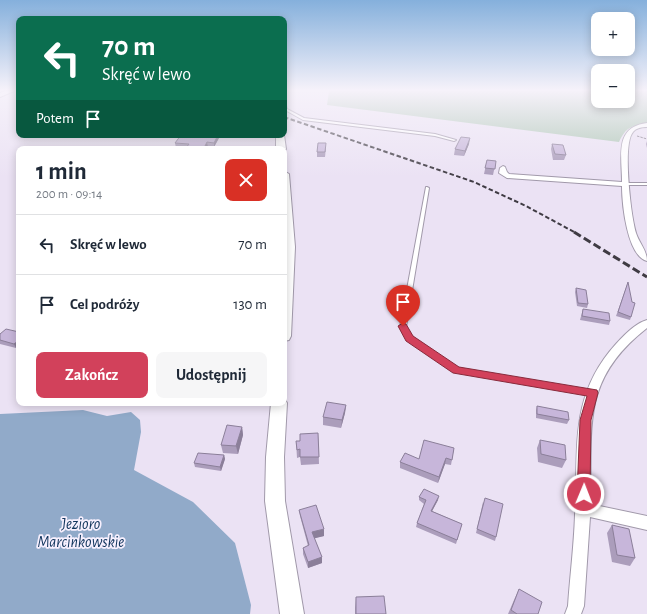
<!DOCTYPE html>
<html lang="pl">
<head>
<meta charset="utf-8">
<style>
  :root { --surface:#fff; --page:#f6f6f7; --text:#1f2937; --muted:#747a83; --line:#e0e1e3; --accent:#d2415b }
  body { margin:0; font-family:"Alegreya Sans",sans-serif; background:var(--page); color:var(--text); height:100vh; display:flex; flex-direction:column; font-size:15px; white-space:nowrap }
  * { box-sizing:border-box; margin:0 }
  p { font-size:13px; color:var(--muted) }
  .icon { flex:none; width:22px; height:22px; fill:none; stroke:currentColor; stroke-width:2; stroke-linecap:round; stroke-linejoin:round }
  .map { position:relative; flex:1; overflow:hidden }
  .panel { position:absolute; left:16px; top:146px; width:271px; height:260px; display:flex; flex-direction:column; background:var(--surface); border-radius:8px; box-shadow:0 2px 10px #0003 }
  .panel>* { flex:none }
  .guide { position:absolute; left:16px; top:16px; width:271px; height:122px; border-radius:8px; box-shadow:0 2px 10px #0003; background:#0b6e4f; color:#fff; overflow:hidden }
  .buttons { position:absolute; left:591px; top:12px; display:grid; gap:8px }
  .buttons a { display:grid; place-items:center; width:44px; height:44px; border-radius:8px; background:var(--surface); box-shadow:0 2px 10px #0003; font-size:20px }
  .pin { position:absolute; display:grid; place-items:center; width:34px; height:34px; color:#fff; margin:-41px -17px; border-radius:50% 50% 50% 0; rotate:-45deg; box-shadow:0 0 4px #0007 }
  .pin .icon { rotate:45deg }
  .me { position:absolute; width:44px; margin:-22px; rotate:1deg; stroke-linejoin:round; filter:drop-shadow(0 0 3px #0008) }
  .turn { display:flex; align-items:center; gap:14px; height:84px; padding:0 20px; font-size:18px }
  .turn .icon { width:52px; height:52px; stroke-width:2.5 }
  .turn b { display:block; font-size:28px; line-height:34px }
  .then { display:flex; align-items:center; height:38px; padding:0 20px; background:#0003; gap:8px; font-size:15px }
  .round { display:grid; place-items:center; flex:none; width:42px; height:42px; border-radius:8px; background:var(--page) }
  .head { display:flex; align-items:center; justify-content:space-between; height:68px; padding:0 20px }
  h1 { font-size:24px; font-weight:600; line-height:30px }
  .cta { display:flex; gap:8px; margin-top:auto; padding:8px 20px }
  .cta a { flex:1; height:46px; border-radius:8px; background:var(--accent); color:#fff; font-size:16px; font-weight:600; line-height:46px; text-align:center }
  .cta a+a { background:var(--page); color:var(--text) }
  ul { padding:0; list-style:none }
  li { display:flex; align-items:center; gap:12px; height:60px; padding:0 20px; border-top:1px solid var(--line) }
  li div { flex:1 }
  li b { display:block; font-size:15px }
  li em { font-style:normal }
  .map>svg:first-child { display:block }
  .green { fill:#adc6b4 }
  .water { fill:#91aac9 }
  .lines { fill:none; stroke-linecap:round; stroke-linejoin:round }
  .lane-casing { stroke:#a199aa; stroke-width:2 }
  .street-casing { stroke:#a199aa; stroke-width:2 }
  .secondary-casing { stroke:#a199aa; stroke-width:2 }
  .path { stroke:#7f7985; stroke-width:1; stroke-dasharray:2.5 1; stroke-linecap:butt }
  .lane { fill:#fff; fill-rule:evenodd }
  .street { fill:#fff; fill-rule:evenodd }
  .secondary { fill:#fff; fill-rule:evenodd }
  .rail-far1 { stroke:#3f3b43; stroke-width:2; stroke-dasharray:4.5 2.5; stroke-linecap:butt }
  .rail { stroke:#3f3b43; stroke-width:3; stroke-dasharray:8 3.5; stroke-linecap:butt }
  .wall { fill:#ab9dbb }
  .shaded-wall { fill:#8b7f99 }
  .building { fill:#c7b6da; stroke:#8b7f99 }
  .route { fill:#d2415b; stroke:#882a3b }
  .labels { text-anchor:middle; stroke-width:3.5; stroke-linejoin:round; paint-order:stroke }
  .near-water-label { font-size:16px; font-style:italic; fill:#10345c; stroke:#f7f0fe }
</style>
</head>
<body>
<div class="map">
<svg width="647" height="614" viewBox="0 0 647 614">
  <rect width="100%" height="100%" fill="#ebe2f4"/>
  <path class="green" d="M329 91H598V101H628V91H647V124C631 126 626 127 619 142L327 105Z"/>
  <path class="water" d="M83 410 107 416 131 412 140 420 141 432 134 470 193 502 235 543 251 605 250 614H0V414Z"/>
  <g class="lines">
    <defs>
      <path id="lane" d="M284 101 285 102 287 109 304 118 435 134 456 140 454 141 435 136 303 120 285 110 284 107Z
        M625 183H647V185H626L624 184Z
        M426 187H427L429 188 406 327 411 337 457 368 593 391H595L596 393 595 395H593L454 371 407 339 400 327Z"/>
      <path id="street" d="M5 91H14L0 97V93Z
        M647 123V127C642 127 636 128 633 132 622 144 631 216 636 233 639 243 647 250 647 261 627 256 622 203 622 186L507 178 499 173 500 168 503 166 505 167 507 172 509 174 622 182C622 156 614 127 647 123Z
        M647 320V328C579 381 593 429 590 504L647 516V530L590 517 584 606 581 614H565L568 606C570 576 574 546 575 515 579 450 568 397 616 344 624 335 636 323 647 320Z"/>
      <path id="secondary" d="M276 135H284L286 149 284 151V149H276Z
        M284 171 289 174 295 247 291 336 289 340 284 341Z
        M284 398 287 403 284 457 285 501 304 614H280L265 501 266 457 271 403H284Z"/>
    </defs>
    <use href="#lane" class="lane-casing"/>
    <use href="#street" class="street-casing"/>
    <use href="#secondary" class="secondary-casing"/>
    <path class="path" d="M637 136 647 139"/>
    <use href="#lane" class="lane"/>
    <use href="#street" class="street"/>
    <use href="#secondary" class="secondary"/>
    <path class="rail-far1" d="M284 117 474 182 526 206 576 233"/>
    <path class="rail" d="M574 232 647 277"/>
  </g>
  <path class="wall" d="M181 135H219V138L214 147H208L206 149H187L186 148H176L175 143Z
    M647 141V148L646 144Z
    M469 144 464 156 454 155 455 149Z
    M552 144 566 155 564 160H553L551 149Z
    M326 148 325 157H317V152Z
    M487 160 496 161 493 175 484 174Z
    M628 282 631 317 630 320 616 316Z
    M576 288 588 304 587 308 577 306 575 292Z
    M583 309 610 321 609 325 580 320Z
    M19 332V345L16 348 0 344V334Z
    M346 405 345 413 341 428 323 425V417Z
    M537 406 569 420 567 424 536 418V410Z
    M242 427 243 435 238 454 223 453 221 445Z
    M318 433 319 464 301 465 300 457 297 458 296 441H300Z
    M540 440 566 460 562 468 538 462 537 448Z
    M454 448 451 465 445 464 438 483 400 468V462L419 459Z
    M224 455 225 459 221 471 195 467 194 463Z
    M419 497 438 500 432 511 462 524 456 544 416 527 417 523 424 504 419 500Z
    M483 502 496 537 495 541 476 533Z
    M299 510 324 536 314 538 322 557V563L308 568 303 554V548L308 546 300 516Z
    M612 525 635 558 630 566 612 562 607 533Z
    M519 589 538 614H508L514 600Z
    M356 597 386 614H355V608Z"/>
  <path class="shaded-wall" d="M218 135 219 138 214 147V143Z
    M470 138 469 144 464 156 465 151Z
    M207 142 208 147 206 149H204Z
    M18 341 19 345 16 348 14 344Z
    M346 405 345 413 341 428 342 420Z
    M242 427 243 435 238 454 236 446Z
    M224 455 225 459 221 471 220 467Z
    M446 458 445 464 438 483 439 477Z
    M439 496 438 500 430 515 431 511Z
    M324 529V536L312 539V532Z
    M322 557V563L308 568V562Z"/>
  <path class="building" d="M181 135H218L214 143 207 142 204 148H186L189 144 175 143Z
    M461 137 470 138 465 151 455 149Z
    M318 143H326L325 152H317Z
    M552 144 563 145 566 155 555 154Z
    M487 160 496 161 495 169 485 168Z
    M628 282 632 302 635 303 631 317 618 312Z
    M576 288 586 290 588 304 578 303Z
    M583 309 609 313 610 321 582 316Z
    M6 329 19 332V341H18L14 344 0 340V334Z
    M327 402 346 405 342 420 323 417Z
    M537 406 568 412 569 420 537 414Z
    M227 425 242 427 236 446 221 445Z
    M318 433 319 457H300V449L297 450 296 441H300V434Z
    M424 440 454 448 452 460 446 458 439 477 400 462 405 453 419 459Z
    M540 440 565 445 566 460 541 454Z
    M198 453 224 455 220 467 194 463Z
    M424 489 439 496 431 511 462 524 457 540 417 523 426 500 419 497Z
    M485 498 503 504 496 537 477 529Z
    M316 505 324 529 312 532 322 557 308 562 303 548 309 545 299 510Z
    M612 525 629 529 635 558 617 555Z
    M519 589 542 602 538 614H517L511 610Z
    M384 596 386 614H356V597Z"/>
  <linearGradient id="sky" x2="0" y2="1"><stop stop-color="#85b0dc"/><stop offset="0.51" stop-color="#f6f2fa"/><stop offset="1" stop-color="#f6f2fa" stop-opacity="0"/></linearGradient>
  <rect width="647" height="177" fill="url(#sky)"/>
  <path class="route" d="M403 323 406 324 413 336 459 367 597 390 598 393 591 420 590 494 588 498 584 500 579 498 577 494 580 420 587 396 453 373 406 341 398 326Z"/>
  <g class="labels">
    <g class="near-water-label">
      <text x="81" y="529">Jezioro<tspan x="81" dy="18">Marcinkowskie</tspan></text>
    </g>
  </g>
</svg>
<div class="buttons">
<a>+</a>
<a>−</a>
</div>
<div class="pin" style="left:403px;top:326px;background:#d93025"><svg class="icon" aria-label="arrive" viewBox="0 0 24 24"><path d="M6 21V4h12l-3 4 3 4H6"/></svg></div>
<svg class="me" style="left:584px;top:494px" viewBox="-20 -20 40 40"><circle r="17" fill="#d2415b" stroke="#fff" stroke-width="3"/><path d="M0-11L8 9 0 5-8 9z" fill="#fff"/></svg>
<div class="guide">
<div class="turn"><svg class="icon" aria-label="left" viewBox="0 0 24 24"><path d="M17 20v-9H6M10 6l-5 5 5 5"/></svg><div><b>70 m</b>Skręć w lewo</div></div>
<div class="then">Potem<svg class="icon" aria-label="arrive" viewBox="0 0 24 24"><path d="M6 21V4h12l-3 4 3 4H6"/></svg></div>
</div>
<section class="panel">
<div class="head"><div><h1>1 min</h1><p>200 m · 09:14</p></div><a class="round" style="background:#d93025;color:#fff"><svg class="icon" aria-label="close" viewBox="0 0 24 24"><path d="M6 6l12 12M18 6L6 18"/></svg></a></div>
<ul>
<li><svg class="icon" aria-label="left" viewBox="0 0 24 24"><path d="M17 20v-9H6M10 6l-5 5 5 5"/></svg><div><b>Skręć w lewo</b></div><em>70 m</em></li>
<li><svg class="icon" aria-label="arrive" viewBox="0 0 24 24"><path d="M6 21V4h12l-3 4 3 4H6"/></svg><div><b>Cel podróży</b></div><em>130 m</em></li>
</ul>
<div class="cta"><a>Zakończ</a><a>Udostępnij</a></div>
</section>
</div>
</body>
</html>
